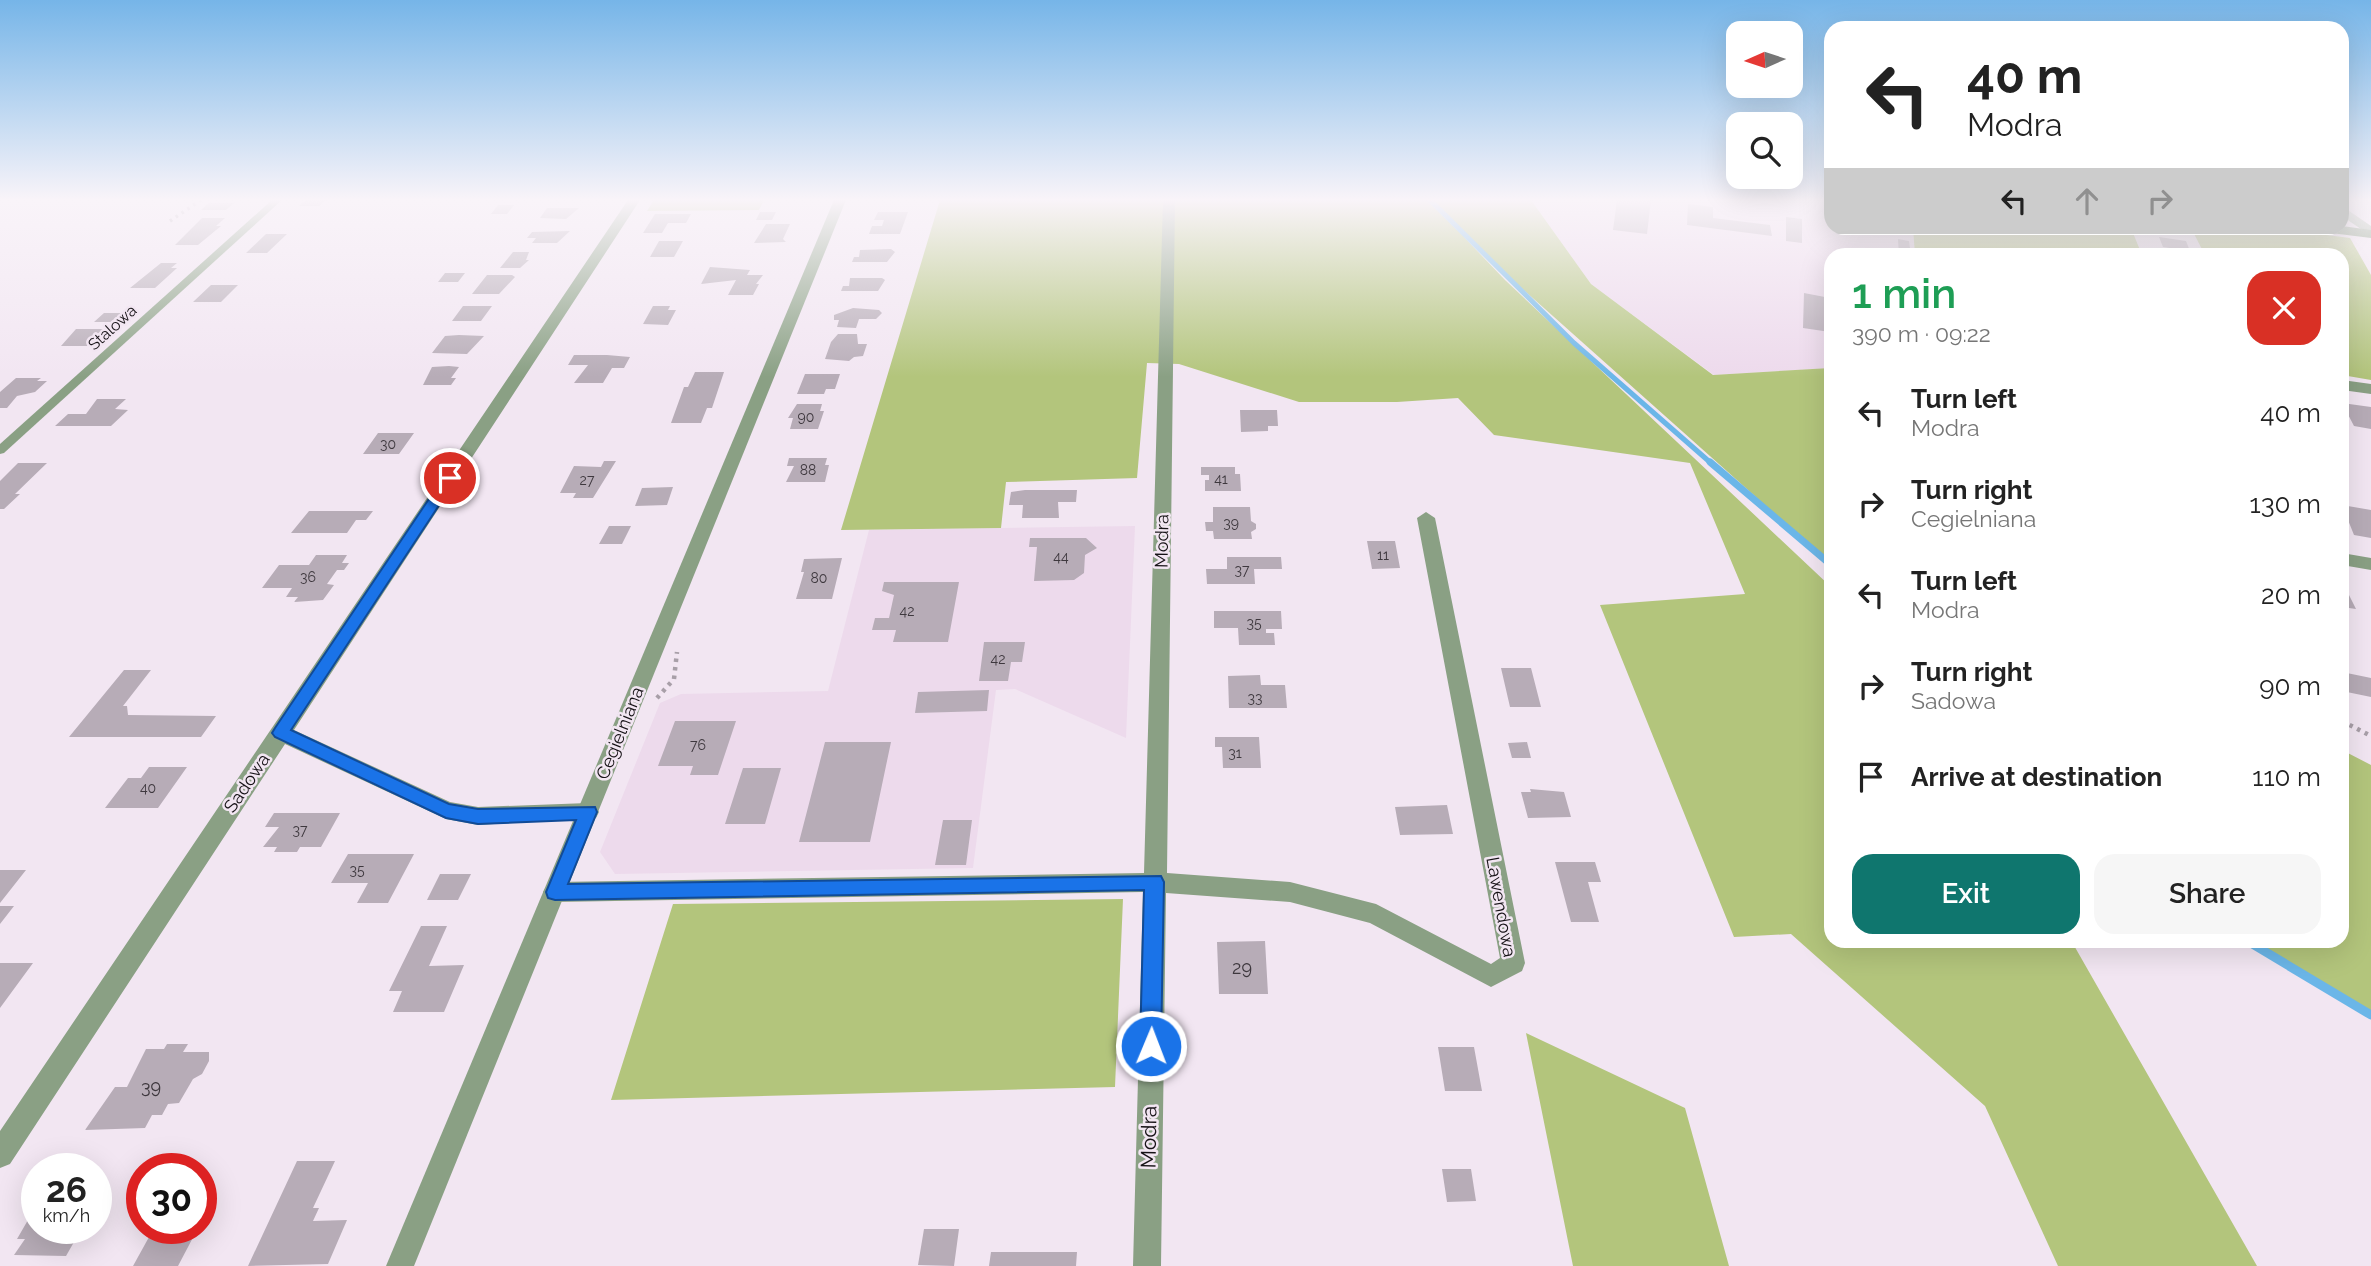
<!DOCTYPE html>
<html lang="en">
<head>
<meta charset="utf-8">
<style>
  :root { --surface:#fff; --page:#f6f6f6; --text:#222; --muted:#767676; --accent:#0f766e }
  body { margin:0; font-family:Raleway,sans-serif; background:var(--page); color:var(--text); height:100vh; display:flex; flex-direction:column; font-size:26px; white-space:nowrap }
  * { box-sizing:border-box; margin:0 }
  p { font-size:23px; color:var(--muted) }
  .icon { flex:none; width:38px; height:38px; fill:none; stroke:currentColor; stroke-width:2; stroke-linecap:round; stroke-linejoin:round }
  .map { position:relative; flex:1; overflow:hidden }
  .sheet { position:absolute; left:1824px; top:248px; width:525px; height:700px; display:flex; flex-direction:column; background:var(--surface); border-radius:21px; box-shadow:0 7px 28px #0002 }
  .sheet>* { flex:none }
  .guide { position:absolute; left:1824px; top:21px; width:525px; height:214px; border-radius:21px; box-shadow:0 7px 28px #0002; background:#fff; color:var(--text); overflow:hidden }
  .needle { width:46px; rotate:267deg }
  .tools { position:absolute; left:1726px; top:21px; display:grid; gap:14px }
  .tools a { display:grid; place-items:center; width:77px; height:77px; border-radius:14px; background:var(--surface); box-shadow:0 7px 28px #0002; font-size:35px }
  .speed { position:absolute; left:21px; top:1153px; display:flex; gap:14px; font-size:35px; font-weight:700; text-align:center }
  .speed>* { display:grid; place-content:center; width:91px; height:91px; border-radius:50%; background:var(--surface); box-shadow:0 7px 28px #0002; line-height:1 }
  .speed small { font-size:18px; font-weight:400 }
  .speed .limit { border:10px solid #d22; background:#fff; color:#111 }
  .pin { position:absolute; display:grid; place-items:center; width:60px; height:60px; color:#fff; margin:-30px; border:4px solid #fff; border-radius:50%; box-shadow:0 2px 7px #0007 }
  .me { position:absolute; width:77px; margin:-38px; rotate:1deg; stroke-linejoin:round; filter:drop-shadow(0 0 5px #0008) }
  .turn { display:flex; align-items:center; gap:24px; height:147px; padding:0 28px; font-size:32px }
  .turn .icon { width:91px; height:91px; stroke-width:2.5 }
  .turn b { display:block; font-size:49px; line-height:60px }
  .lanes { display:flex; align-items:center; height:66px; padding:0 28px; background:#0003; justify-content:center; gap:35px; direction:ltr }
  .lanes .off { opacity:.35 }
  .round { display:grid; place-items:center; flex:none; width:74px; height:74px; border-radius:21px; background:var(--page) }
  .headline { display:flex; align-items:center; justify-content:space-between; height:119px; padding:0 28px }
  h1 { font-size:42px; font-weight:600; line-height:52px; color:#1e9e55 }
  .primary-button { display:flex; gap:14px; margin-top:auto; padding:14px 28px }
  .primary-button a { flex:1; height:80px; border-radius:21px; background:var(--accent); color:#fff; font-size:28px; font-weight:600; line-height:80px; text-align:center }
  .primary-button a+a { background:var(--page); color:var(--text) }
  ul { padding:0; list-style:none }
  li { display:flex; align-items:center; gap:21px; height:91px; padding:0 28px }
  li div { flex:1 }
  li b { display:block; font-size:26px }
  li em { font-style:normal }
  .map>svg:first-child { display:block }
  .built { fill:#eddaec }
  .green { fill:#b3c57c }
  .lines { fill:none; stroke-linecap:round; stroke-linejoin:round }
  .stream-far2 { stroke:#6bb6e8; stroke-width:5 }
  .stream-far1 { stroke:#6bb6e8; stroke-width:7 }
  .stream { stroke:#6bb6e8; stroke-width:9 }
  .building { fill:#b7acb7 }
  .path-far1 { stroke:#a89fa8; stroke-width:3.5; stroke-dasharray:2.5 4.5; stroke-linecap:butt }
  .path { stroke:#a89fa8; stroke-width:4.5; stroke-dasharray:3.5 5; stroke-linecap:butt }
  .service { fill:#8aa084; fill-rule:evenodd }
  .minor { fill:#8aa084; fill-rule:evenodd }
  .tertiary { fill:#8aa084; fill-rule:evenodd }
  .secondary { fill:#5c7b53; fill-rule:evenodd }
  .route { fill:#1a73e8; stroke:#114b97; stroke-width:2 }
  .labels { text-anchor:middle; stroke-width:5; stroke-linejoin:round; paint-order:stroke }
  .number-label { font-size:14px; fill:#3e383e }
  .far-street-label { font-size:16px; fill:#161216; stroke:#f2e6f2 }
  .street-label { font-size:18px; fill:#161216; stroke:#f2e6f2 }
  .near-number-label { font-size:18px; fill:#3e383e }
  .near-street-label { font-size:21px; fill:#161216; stroke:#f2e6f2 }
</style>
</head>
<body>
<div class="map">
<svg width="2371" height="1266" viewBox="0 0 2371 1266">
  <rect width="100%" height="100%" fill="#f2e6f2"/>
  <path class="built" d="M1531 200H1830V228H1913L1915 255 1830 256V368L1714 375 1591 284Z
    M1135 526 1126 738 1015 689 996 690 973 868 615 874 600 852 660 703 681 694 828 691 869 530Z"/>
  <path class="green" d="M654 200H764L759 210 647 211Z
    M940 200H1427L1461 234 1432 200H1531L1591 284 1713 375 1830 368V563L1463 236 1505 280 1830 586V942H2072L2257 1266H2058L1985 1106 1791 934 1734 937 1600 605 1745 594 1690 463 1494 435 1458 398 1397 402H1299L1179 364 1147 363 1137 478 1006 482 1001 528 841 530Z
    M1913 228H2131L2142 255H1915Z
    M2191 228H2272L2350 238 2371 275V380L2342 375V256L2205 255Z
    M2342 750 2371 765V1015L2249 942H2342Z
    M1123 899 1115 1087 611 1100 673 904Z
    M1526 1033 1685 1108 1729 1266H1573Z"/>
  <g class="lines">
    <path class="stream-far2" d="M1430 200 1574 343 1712 464"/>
    <path class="stream-far1" d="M1710 462 1830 564"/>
    <path class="stream" d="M2249 942 2371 1015"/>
  </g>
  <path class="building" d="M306 200H326L319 206H299Z
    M1617 200H1651L1647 234 1613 230Z
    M209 203H234L226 210H201Z
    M1688 204 1713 207V218L1770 225 1772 236 1687 225Z
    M498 205H514L507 214H491Z
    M547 208H579L566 219 540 218Z
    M760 212H776L772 220H756Z
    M878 212H908L900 234H869L872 226H882L884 220H874Z
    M655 214H691L686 223H668L662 233H643Z
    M1786 217 1802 219V243L1786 241Z
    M202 218H225L216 226H221L198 245H175Z
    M766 224H790L783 239 786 242 754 243Z
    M570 231 557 243H532L536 238H527L532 232Z
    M266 234H287L267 253H246Z
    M2159 237 2186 241 2190 251 2177 252 2176 249 2163 247Z
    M1898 239 1909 241 1911 256H1899Z
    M659 241H683L674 257H650Z
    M891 249 895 252 887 262H852L854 257H859L860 250Z
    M513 252H529L526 260H529L520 268H500Z
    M161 263H177L171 268H177L155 288H130Z
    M710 267 750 270 747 275H763L756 284H759L753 295H728L736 280 701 284Z
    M445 273H465L458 282H438Z
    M487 275H512L515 277 499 294H472Z
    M850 278H882L885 280 878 291H841L843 286H849Z
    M211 285H238L221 302H193Z
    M1804 293 1830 298V332L1803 328Z
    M463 306H492L481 321H452Z
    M653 306H670L668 310H676L668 325 643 324Z
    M853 308 879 310 882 313 876 319H859L856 328 837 327 839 320H834V315Z
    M104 313H121L111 322H94Z
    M76 329H103L87 346H61Z
    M838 334H857L858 344H867L863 356 854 357 849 361 825 359 831 342Z
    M445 336 459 335 484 336 467 354 432 353Z
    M574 355H607L630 357 624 368H612L603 383H574L588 365H568Z
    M449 366 459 367 451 378H456L451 385H423L432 367Z
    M695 372H724L712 408H707L701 423H671L684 387H688Z
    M805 374H840L835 389H826L824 394H797Z
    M16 378H41L37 381H47L35 392 17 396 7 408H0V392Z
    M97 399H126L115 409 128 410 111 426H55L68 414H86Z
    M2342 403 2371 407V429L2354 426Z
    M797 404H822L820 411H824L818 429H790L793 418H788Z
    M1240 410H1277L1278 426H1268V431L1241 432Z
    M378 433H414L399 454H363Z
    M789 458H827L825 465H829L825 482H786L794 466H787Z
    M604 461H616L593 498H573L576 493H560L574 466 601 467Z
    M18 463H47L15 494H20L4 509H0V481Z
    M1201 467H1235V474H1240L1241 491H1205V480H1209V475H1201Z
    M673 487 667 505 635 506 642 488Z
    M1025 490H1077L1076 502H1058L1059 518H1022L1023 505H1009L1011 492Z
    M2342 505 2371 510V538L2354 535Z
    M1213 507H1250L1251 521 1256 524V529L1251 532 1252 539H1214L1213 531H1206L1205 522H1213Z
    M309 511H373L366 520H356L347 533H291Z
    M609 526H631L622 544H599Z
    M1030 538H1086L1097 548 1085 555 1084 573 1074 580 1034 581 1037 547H1029Z
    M1367 541H1395L1400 568 1372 569Z
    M316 555H347L342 563H349L344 570H337L327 584 334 585 323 600 294 602 298 597H286L292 588H262L279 565H309Z
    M1227 557H1281L1282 569H1254L1255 584H1207L1206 569H1227Z
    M842 558 832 599H796L804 572H801L804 559Z
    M884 582H959L948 642H893L896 630H872L875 618H889L894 595 882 591Z
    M2342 584 2344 585 2356 609 2342 607Z
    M1214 611H1281L1282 629H1266V633H1274L1275 645H1239L1238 628H1214Z
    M984 642H1025L1022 662H1011L1008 681H979Z
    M1501 668H1531L1541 707H1510Z
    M124 670H151L123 706H127L128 715 216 716 201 737H69Z
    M2342 672 2371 678V697L2342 691Z
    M1260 675 1261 685H1285L1287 708H1229L1228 676Z
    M989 690 987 711 915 713 918 692Z
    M675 721H736L718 775H690L693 766H658Z
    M1215 737H1259L1261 768H1223L1222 747H1215Z
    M825 742H891L870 842H799Z
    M1527 742 1531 758H1512L1508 743Z
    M149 767H187L158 808H105L128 778H141Z
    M743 768H781L765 824H725Z
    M1530 789 1564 792 1571 817 1528 818 1521 792H1531Z
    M1447 805 1453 834 1400 835 1395 807Z
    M274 813H340L321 847H300L297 852H274L277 847H263L279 827H265Z
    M943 820H972L966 865H935Z
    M348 854H414L388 903H357L368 883H331Z
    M1555 862H1595L1601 882H1588L1599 922H1571Z
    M0 870H26L0 903Z
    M440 874H471L458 900H427Z
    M0 906H14L0 924Z
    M421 926H447L429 966 464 965 444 1012H393L402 991H389Z
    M1265 941 1268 994H1219L1217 942Z
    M0 963H33L0 1008Z
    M167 1044H188L183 1052H209V1061L202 1074 193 1079 179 1103 168 1104 162 1115H152L145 1128 85 1130 115 1087H127L146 1049H164Z
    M1438 1047H1474L1482 1091H1445Z
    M297 1161H335L313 1208H319L313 1221 347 1220 328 1264 248 1266Z
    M1442 1169H1471L1476 1201 1447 1202Z
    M28 1220H37V1228H82L66 1256 14 1255 25 1239H17Z
    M154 1228H198L178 1266H133Z
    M924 1229H959L954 1266 918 1265Z
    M991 1252H1077L1076 1266H989Z"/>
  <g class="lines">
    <path class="path-far1" d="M170 221 201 200"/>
    <path class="path" d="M657 698 674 679 677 652
      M2342 721 2371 736"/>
    <path class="service" d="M272 200H282L4 453 0 454V444Z"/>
    <path class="minor" d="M628 200H640L294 730 450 802 478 807 588 803 596 806 599 812 596 818 478 825 446 819 285 744 10 1164 0 1168V1131Z
      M1163 200H1175L1167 873 1290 882 1376 904 1491 964 1500 958 1417 518 1426 512 1435 518 1525 963 1522 971 1491 987 1370 923 1290 902 1166 893 1161 1266H1133L1143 892 555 902 547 899 543 892 547 885 555 882 1144 873Z
      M2342 206 2371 226V236L2342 216Z
      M2342 380 2371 384V394L2342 390Z
      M2342 553 2371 558V570L2342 565Z"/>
    <path class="tertiary" d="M834 200H846L414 1266H386Z"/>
    <path class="secondary" d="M2342 226 2371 230V238L2323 232 2316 228Z"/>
  </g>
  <linearGradient id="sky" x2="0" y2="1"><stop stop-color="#76b5e8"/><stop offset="0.53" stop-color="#f9f4f9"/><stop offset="1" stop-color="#f9f4f9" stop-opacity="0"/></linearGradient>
  <rect width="2371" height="377" fill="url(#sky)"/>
  <path class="route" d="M450 474 457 478 291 730 449 804 478 809 595 807 597 812 568 884 1161 876 1164 882 1161 1046 1158 1053 1151 1056 1143 1053 1140 1046 1144 890 555 900 548 898 546 892 576 820 478 824 446 818 275 737 272 733 275 728 445 475Z"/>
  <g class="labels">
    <g class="number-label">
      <text x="806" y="422">90</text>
      <text x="388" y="449">30</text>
      <text x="808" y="475">88</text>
      <text x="1221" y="484">41</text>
      <text x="587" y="485">27</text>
      <text x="1231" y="528">39</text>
      <text x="1383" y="560">11</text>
      <text x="1061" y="562">44</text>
      <text x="1242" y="575">37</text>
      <text x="308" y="582">36</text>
      <text x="819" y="583">80</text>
      <text x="907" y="616">42</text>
      <text x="1254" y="628">35</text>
      <text x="998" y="664">42</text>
      <text x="1255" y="703">33</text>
      <text x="698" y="750">76</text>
      <text x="1235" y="758">31</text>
      <text x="148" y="793">40</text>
      <text x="300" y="835">37</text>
      <text x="357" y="875">35</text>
    </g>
    <g class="far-street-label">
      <text transform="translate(112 327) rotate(-42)" y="6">Stalowa</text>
    </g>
    <g class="street-label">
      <text transform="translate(1162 541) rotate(-89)" y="6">Modra</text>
      <text transform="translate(620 733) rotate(-68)" y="6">Cegielniana</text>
      <text transform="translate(247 783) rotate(-56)" y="6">Sadowa</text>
      <text transform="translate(1501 907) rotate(80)" y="6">Lawendowa</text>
    </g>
    <g class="near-number-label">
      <text x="1242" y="974">29</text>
      <text x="151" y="1093">39</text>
    </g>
    <g class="near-street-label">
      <text transform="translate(1149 1137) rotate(-89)" y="7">Modra</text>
    </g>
  </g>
</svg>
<div class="tools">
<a><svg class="needle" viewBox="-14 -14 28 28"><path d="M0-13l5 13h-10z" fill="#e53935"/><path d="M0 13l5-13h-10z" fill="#767676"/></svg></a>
<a><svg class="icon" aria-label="search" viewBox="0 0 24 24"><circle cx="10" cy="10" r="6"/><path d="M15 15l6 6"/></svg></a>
</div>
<div class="speed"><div>26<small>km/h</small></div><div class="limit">30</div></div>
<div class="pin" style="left:450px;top:478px;background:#d93025"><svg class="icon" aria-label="arrive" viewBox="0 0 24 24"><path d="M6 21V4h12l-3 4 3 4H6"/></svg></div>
<svg class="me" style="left:1151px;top:1046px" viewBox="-20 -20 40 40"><circle r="17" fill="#1a73e8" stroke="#fff" stroke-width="3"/><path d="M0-11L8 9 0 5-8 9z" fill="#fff"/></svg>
<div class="guide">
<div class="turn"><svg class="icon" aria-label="left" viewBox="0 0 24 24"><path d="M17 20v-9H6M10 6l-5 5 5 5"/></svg><div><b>40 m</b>Modra</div></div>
<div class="lanes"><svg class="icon" aria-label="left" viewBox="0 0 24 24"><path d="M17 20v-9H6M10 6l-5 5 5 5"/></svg><svg class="icon off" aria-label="ahead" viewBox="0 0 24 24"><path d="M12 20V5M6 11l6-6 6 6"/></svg><svg class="icon off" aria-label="right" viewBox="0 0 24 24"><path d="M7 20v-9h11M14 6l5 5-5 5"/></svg></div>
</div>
<section class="sheet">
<div class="headline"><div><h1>1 min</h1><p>390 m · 09:22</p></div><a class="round" style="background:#d93025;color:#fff"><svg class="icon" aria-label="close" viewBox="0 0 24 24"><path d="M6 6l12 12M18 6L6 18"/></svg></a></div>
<ul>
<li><svg class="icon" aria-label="left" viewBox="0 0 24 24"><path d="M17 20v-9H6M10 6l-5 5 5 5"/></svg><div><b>Turn left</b><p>Modra</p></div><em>40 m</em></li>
<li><svg class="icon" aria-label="right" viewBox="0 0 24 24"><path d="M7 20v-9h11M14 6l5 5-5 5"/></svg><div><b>Turn right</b><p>Cegielniana</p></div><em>130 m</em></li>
<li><svg class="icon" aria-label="left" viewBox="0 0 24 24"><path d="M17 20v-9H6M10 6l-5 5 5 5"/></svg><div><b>Turn left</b><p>Modra</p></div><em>20 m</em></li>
<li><svg class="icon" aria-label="right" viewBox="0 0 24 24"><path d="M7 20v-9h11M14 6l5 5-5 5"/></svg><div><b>Turn right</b><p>Sadowa</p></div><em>90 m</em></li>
<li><svg class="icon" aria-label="arrive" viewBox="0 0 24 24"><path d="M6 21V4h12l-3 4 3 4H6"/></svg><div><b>Arrive at destination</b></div><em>110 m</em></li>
</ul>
<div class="primary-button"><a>Exit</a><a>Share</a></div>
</section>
</div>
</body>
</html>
